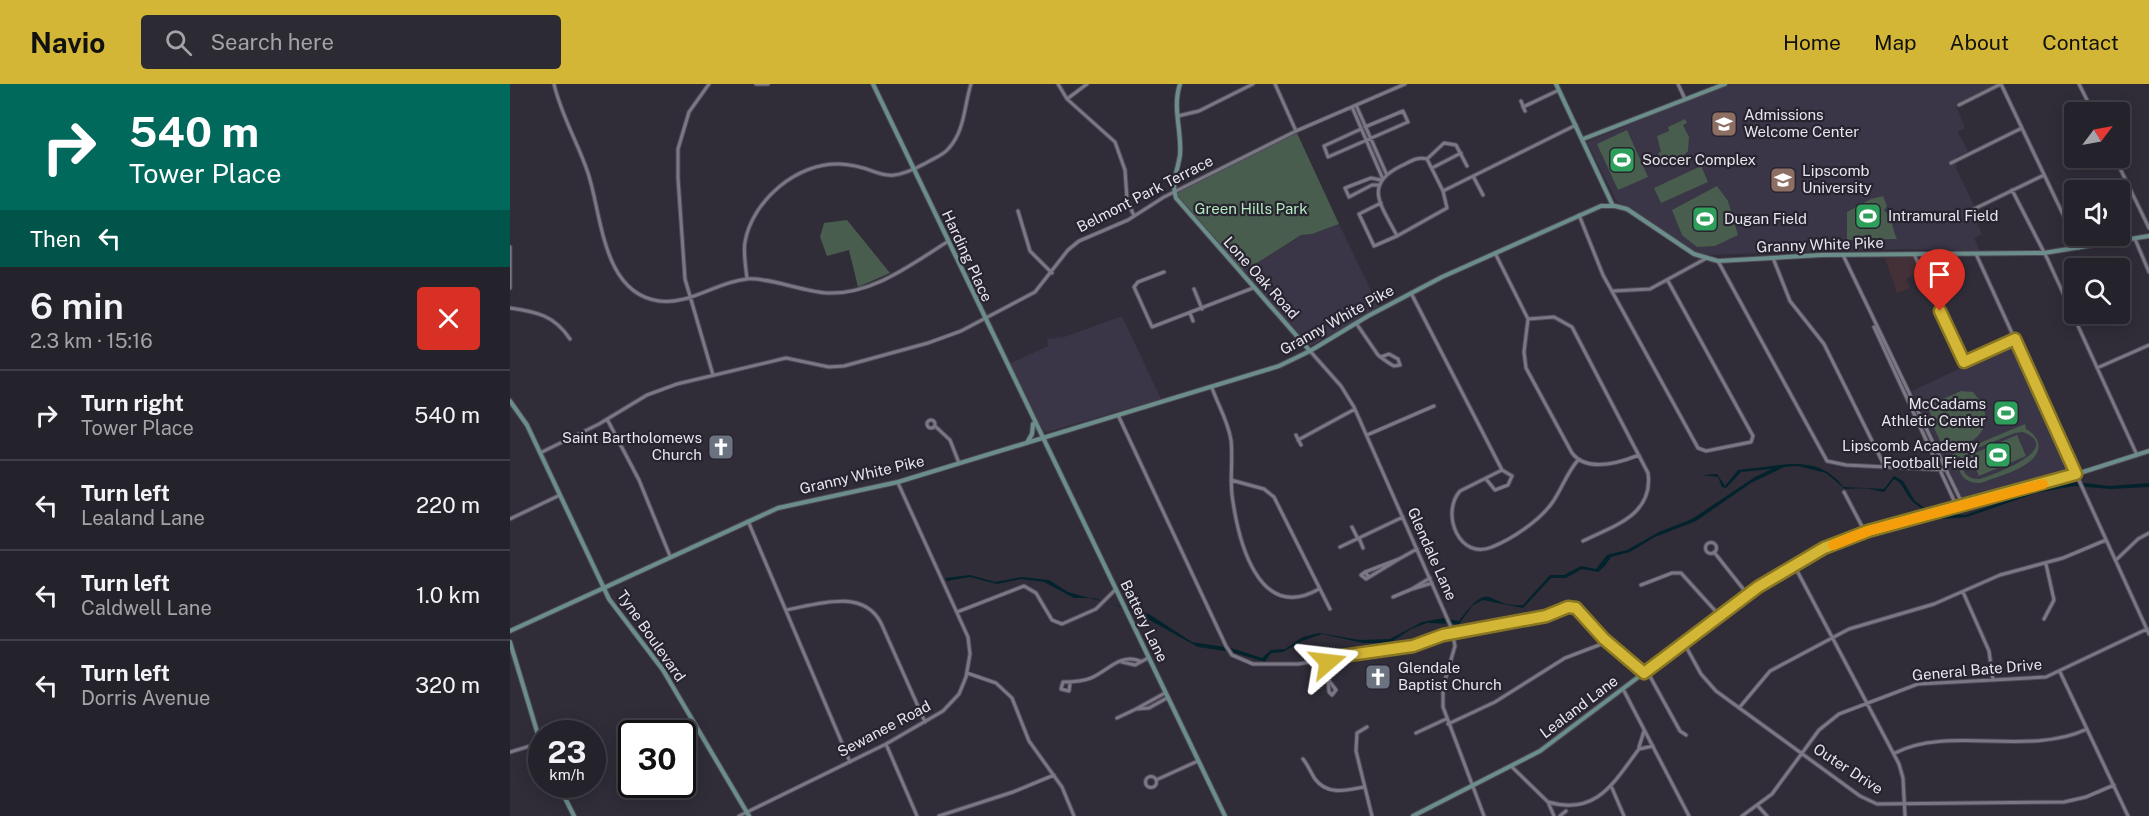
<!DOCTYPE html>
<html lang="en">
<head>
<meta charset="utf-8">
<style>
  :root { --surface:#24222b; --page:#2c2a33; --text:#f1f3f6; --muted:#a3a4a9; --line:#413f47; --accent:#d3b635 }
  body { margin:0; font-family:"Public Sans",sans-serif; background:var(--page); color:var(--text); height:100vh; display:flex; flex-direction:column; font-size:22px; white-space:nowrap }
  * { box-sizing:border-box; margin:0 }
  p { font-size:20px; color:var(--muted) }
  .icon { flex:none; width:33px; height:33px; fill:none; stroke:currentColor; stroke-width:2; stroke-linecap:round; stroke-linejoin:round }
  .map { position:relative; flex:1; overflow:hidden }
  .side { display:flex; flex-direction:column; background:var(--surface); width:510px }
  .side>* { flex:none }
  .top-card { background:#00695c; color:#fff; overflow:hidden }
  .needle { width:39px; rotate:58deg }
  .controls { position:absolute; left:1554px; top:18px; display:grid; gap:12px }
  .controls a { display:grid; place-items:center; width:66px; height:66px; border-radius:6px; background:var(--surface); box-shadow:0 3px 15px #0003,0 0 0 2px var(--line); font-size:30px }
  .speed { position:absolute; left:18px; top:636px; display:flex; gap:12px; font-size:30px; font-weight:700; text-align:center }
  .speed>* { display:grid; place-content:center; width:78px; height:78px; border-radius:50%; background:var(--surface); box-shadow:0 3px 15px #0003,0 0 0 2px var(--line); line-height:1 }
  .speed small { font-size:15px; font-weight:400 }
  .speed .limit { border:3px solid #111; border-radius:9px; background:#fff; color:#111 }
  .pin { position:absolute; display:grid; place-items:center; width:51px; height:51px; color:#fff; margin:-62px -26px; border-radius:50% 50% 50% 0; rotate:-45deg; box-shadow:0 0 6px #0007 }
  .pin .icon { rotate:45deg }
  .me { position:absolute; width:66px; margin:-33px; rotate:73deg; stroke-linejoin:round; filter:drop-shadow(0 0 4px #0008) }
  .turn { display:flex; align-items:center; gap:21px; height:126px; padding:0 30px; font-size:27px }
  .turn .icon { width:78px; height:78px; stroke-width:2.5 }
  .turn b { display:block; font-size:42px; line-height:51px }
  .then { display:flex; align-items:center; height:57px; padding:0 30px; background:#0003; gap:12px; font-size:22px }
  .round { display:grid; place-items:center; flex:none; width:63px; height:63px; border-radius:6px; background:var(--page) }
  .overview { display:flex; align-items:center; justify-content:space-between; height:102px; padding:0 30px }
  h1 { font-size:36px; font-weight:600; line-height:45px }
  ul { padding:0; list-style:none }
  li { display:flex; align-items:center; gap:18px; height:90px; padding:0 30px; border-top:2px solid var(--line) }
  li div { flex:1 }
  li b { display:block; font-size:22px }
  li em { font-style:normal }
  header { display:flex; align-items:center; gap:36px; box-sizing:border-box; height:84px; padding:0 30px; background:var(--accent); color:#111 }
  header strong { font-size:28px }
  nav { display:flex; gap:33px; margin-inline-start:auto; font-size:21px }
  .search { width:420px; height:54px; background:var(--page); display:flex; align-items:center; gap:15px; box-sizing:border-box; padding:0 21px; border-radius:6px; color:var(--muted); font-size:22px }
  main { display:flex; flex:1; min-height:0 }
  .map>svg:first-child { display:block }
  .commercial { fill:#443138 }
  .built { fill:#3a3547 }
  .green { fill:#485d4d; fill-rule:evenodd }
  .water { fill:#03232c }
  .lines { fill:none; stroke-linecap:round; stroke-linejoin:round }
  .street-casing { stroke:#4e4b55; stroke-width:5 }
  .secondary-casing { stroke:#4e4b55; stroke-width:6 }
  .street { stroke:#7b7785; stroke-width:3 }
  .secondary { stroke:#6b8e8b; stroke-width:4 }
  .route-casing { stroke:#897622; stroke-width:15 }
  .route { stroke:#d3b635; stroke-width:10 }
  .slow { stroke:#f59e0b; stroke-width:10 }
  .labels { text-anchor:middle; stroke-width:4.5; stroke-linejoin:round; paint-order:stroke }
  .poi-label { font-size:15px; fill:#e6e4ec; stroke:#27232f; text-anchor:start }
  .street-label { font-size:15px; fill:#e6e4ec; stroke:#27232f }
  .park-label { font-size:15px; fill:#b2e9bf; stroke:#27232f }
</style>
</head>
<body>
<header>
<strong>Navio</strong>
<div class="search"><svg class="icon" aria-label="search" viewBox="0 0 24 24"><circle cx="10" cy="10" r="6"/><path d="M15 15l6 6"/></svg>Search here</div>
<nav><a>Home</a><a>Map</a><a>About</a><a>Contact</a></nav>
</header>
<main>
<section class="side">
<div class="top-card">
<div class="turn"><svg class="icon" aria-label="right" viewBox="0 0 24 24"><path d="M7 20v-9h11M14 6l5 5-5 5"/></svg><div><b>540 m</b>Tower Place</div></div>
<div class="then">Then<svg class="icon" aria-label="left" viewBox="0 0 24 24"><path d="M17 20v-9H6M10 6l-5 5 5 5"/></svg></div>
</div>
<div class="overview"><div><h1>6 min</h1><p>2.3 km · 15:16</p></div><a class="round" style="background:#d93025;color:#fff"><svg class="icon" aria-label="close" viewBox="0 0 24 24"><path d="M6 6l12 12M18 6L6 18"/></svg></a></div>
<ul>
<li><svg class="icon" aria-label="right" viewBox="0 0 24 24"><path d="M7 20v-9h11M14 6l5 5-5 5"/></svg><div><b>Turn right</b><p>Tower Place</p></div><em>540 m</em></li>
<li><svg class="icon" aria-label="left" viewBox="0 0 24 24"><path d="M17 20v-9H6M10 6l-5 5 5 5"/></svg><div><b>Turn left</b><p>Lealand Lane</p></div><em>220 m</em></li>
<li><svg class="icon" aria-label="left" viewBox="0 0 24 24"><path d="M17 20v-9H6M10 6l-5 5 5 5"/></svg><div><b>Turn left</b><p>Caldwell Lane</p></div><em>1.0 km</em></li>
<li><svg class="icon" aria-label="left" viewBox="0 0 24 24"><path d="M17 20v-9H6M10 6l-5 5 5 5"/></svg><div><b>Turn left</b><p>Dorris Avenue</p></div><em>320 m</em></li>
</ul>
</section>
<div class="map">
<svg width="1639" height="732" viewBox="0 0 1639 732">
  <rect width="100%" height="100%" fill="#302d39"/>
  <path class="commercial" d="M1403 172 1411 187 1396 195 1400 204 1387 209 1375 174Z"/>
  <path class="built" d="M1219 0H1487L1446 21 1455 44 1448 48 1458 67 1446 73V84L1466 125 1463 128 1472 150 1464 154 1470 167 1391 165 1192 171 1107 118 1077 58Z
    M829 140 869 223 801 262 728 187 747 179 791 151 802 150Z
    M612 232 651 315 537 348 533 346 499 280 538 262 537 255 554 253Z
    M1504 259 1564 388 1454 418 1402 307Z"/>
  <path class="green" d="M1175 35 1177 39 1173 41 1179 53 1178 67 1165 80 1154 82 1148 69 1151 68 1147 52 1159 47 1158 43Z
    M1117 46 1138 93 1108 106 1087 60Z
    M786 47 829 140 802 150 791 151 747 179 728 187 664 108Z
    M1191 82 1198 98 1151 119 1144 104Z
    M1207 102 1218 117 1228 151 1205 162 1187 163 1172 151 1162 126Z
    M1373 112 1377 122 1374 126C1383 133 1382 146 1387 155L1337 156V128L1361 115Z
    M337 136 380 189 348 203 339 166 317 172 310 153 314 139Z
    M1451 307 1463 308C1491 341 1468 358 1436 370L1421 337 1423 336 1419 326 1424 319Z
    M1515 340 1516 345C1521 348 1526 352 1528 358 1534 382 1488 392 1471 399 1454 400 1445 388 1450 372L1443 374 1441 371ZM1513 348C1556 365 1482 391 1470 395 1459 396 1452 389 1452 379L1460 367 1505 349Z
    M1507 351 1516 372 1469 392 1460 371Z"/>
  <path class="water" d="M1278 380C1303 379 1318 384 1334 403L1374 405 1384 392 1393 397 1405 417 1416 425H1426L1435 433 1441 430 1455 431 1524 407 1567 398 1599 402 1639 399V403L1601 405 1564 402 1526 409 1457 433 1433 435C1423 428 1413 427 1403 418 1395 410 1394 400 1384 395L1374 408 1355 404 1335 405 1316 389 1288 382 1274 383 1241 399 1186 437 1145 453 1120 468 1101 473 1095 482 1088 488 1072 485 1056 494H1041L1013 524 973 516 963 521 949 540 917 539 901 545 883 557 872 559H853L812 550 792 557 773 568 761 569 755 578 722 568 688 563 625 528 584 514H564L534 498 512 495 487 500 460 493 437 497 435 494 460 491 485 498 512 493 539 496 558 508 639 530 682 558 721 564 752 574 761 566 775 565 793 553 809 549 850 556 880 555 912 538 933 534 949 537C983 492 975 524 1013 521L1040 491H1054L1071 482 1086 485 1097 471 1117 466 1149 448 1182 435 1245 393 1262 385 1231 388 1216 404 1212 403 1208 393 1192 391 1207 390 1215 402 1228 386Z"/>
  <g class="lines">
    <defs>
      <path id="street" d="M44 0C51 31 68 59 78 89 92 131 92 209 149 217 180 221 206 198 237 195 258 193 294 208 317 209 362 211 402 180 437 158
        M199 0 179 28 168 65V94L175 195 203 291
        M246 0H258
        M548 0 557 15 605 58 615 86 617 115 624 132
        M765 0 786 47
        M1168 0 1175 15
        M1491 0 1569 164
        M1569 0 1583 28
        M557 15 577 0
        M1011 17 1015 27
        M846 21 876 89
        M1449 21 1491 0
        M842 23 872 93
        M1013 23 1049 6
        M668 32 689 27 743 0
        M851 45 814 62 818 73 898 38 893 27 855 43
        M1605 74 1639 144
        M917 75 933 107 937 124 887 152C872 122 852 101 891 82 900 78 907 72 917 75L934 59 946 61 957 82
        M1441 79 1512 44
        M922 84 951 69
        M963 92 973 111
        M869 101H862L839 113 835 104 861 94 871 96
        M1502 106 1537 174 1627 371
        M933 107 1066 41
        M871 119 849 130 864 162 887 152
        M1464 125 1534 91
        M508 127 520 167 542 189
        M1069 131 1093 191 1188 364 1196 367 1241 358 1243 352 1158 197
        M1625 155 1639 188
        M0 163V204
        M985 169 1018 235 1014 268 1016 284 1062 369C1077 389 1109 379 1129 371
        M1404 170 1453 277 1505 255
        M1466 170 1639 550
        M1333 171 1453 421
        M1263 174 1280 217 1314 260 1375 383
        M1208 177 1317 377 1336 381 1437 386
        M654 188 628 198 624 203 642 243 743 204
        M237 195C236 184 233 169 235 158 242 117 287 78 330 80 373 82 368 105 416 79 424 74 434 71 439 64 455 46 454 22 461 0
        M684 205 692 225
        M1103 207 1140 205 1195 175
        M901 209 992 386 950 407C930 430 950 477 982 463 1002 455 1029 437 1042 419 1052 405 1056 390 1068 376
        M0 224C27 228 44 231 60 255
        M680 229 683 237
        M1018 235 1044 233 1062 243 1138 389C1144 431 1103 442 1073 457
        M846 239 868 271C873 275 878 279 884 282L890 281 888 275 879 270 871 273
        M1364 243 1447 423
        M800 267 831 302 844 323 941 543 945 562 933 603V623L974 732
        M1587 284 1639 261
        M702 304C708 321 718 337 721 356 723 374 720 393 722 411 728 456 748 540 809 505
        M608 331 716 562 722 571 743 580H788L903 562 933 551 1036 532 1060 523 1067 526 1094 555 1134 589
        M97 335 129 396 160 472
        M417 340a4 4 0 1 1 8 0a4 4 0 1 1-8 0Z
        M425 342 440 356 449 379
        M786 351 791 361
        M857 351 924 322
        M788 356 845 325
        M30 369 89 340 137 311 167 300 276 274 319 283 334 282 418 259 451 247 525 208 558 166 569 157 618 136 654 113 786 47 895 0
        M976 395 985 406 998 401 1002 392 992 386
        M721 396 754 405 764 413 820 525
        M1334 408 1355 448
        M0 435 50 411
        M238 437 340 678
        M842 443 848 455
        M849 454 853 464
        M1195.5 464a5.5 5.5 0 1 1 11 0a5.5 5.5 0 1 1-11 0Z
        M830 463 893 433
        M1204 468 1238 511
        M889 475 907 465
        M1606 476 1628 455 1639 449
        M1284 481 1389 680 1393 694 1395 732
        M855 488 889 475 856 495 851 491 855 488 858 492
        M920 494 902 505 922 499
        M1131 501 1162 489H1171L1210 532
        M1453 508 1479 567 1483 596
        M883 513 902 505
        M276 526C308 520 353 504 371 539L415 638
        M447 528 514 502 526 509 542 536 552 540 586 525 605 506
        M1534 535 1544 516 1536 480
        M1174 559 1191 590 1206 607 1350 712 1367 720 1554 718 1576 713 1604 701
        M818 574 811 586 826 606 822 611 819 608 818 595
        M612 578 625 581 638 574
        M1137 587 1170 647 1176 651
        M1550 588 1618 732
        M457 589 486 599 502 614 519 657 552 703 564 732
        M560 600 559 607 551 605 553 598C562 598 571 598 581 594 598 587 610 569 630 577
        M1113 605 1179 732
        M655 609 626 625 639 624 657 614
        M1229 624 1260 587 1339 545 1424 520 1490 491 1553 474 1596 456
        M607 634 626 625
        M938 640 985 618 1055 574 1097 558
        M857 643 847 649 846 667 862 732
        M906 649 936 635
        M376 660 407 732
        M1129 663 1134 647
        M0 668 30 659
        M1385 669C1438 641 1518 673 1577 645
        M793 675C798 681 801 689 805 695 818 712 836 706 854 703
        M1002 683 1038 718 1044 732
        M635.5 698a5.5 5.5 0 1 1 11 0a5.5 5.5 0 1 1-11 0Z
        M646 696 688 677
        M1102 704 1114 732
        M1038 718C1087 732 1104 698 1129 665L1143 662
        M1248 722 1257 732
        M229 732 376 660 433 627 449 610 456 593 460 570 458 553 388 399
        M429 732 503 708 544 691
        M1050 732 1056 727
        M1232 732 1262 710 1309 646 1329 630 1408 600 1536 593 1637 545"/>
      <path id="secondary" d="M363 0 715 732
        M670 0C662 24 672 47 670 71 668 85 661 100 666 114L800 267
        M1046 0 1103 122
        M1073 55 1215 0
        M0 317 17 341 99 515 153 586 239 732
        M518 357 522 350 523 340
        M0 547 268 424 388 398 769 282 800 267 858 232 932 193 1091 122H1105L1117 125 1184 170 1208 177 1311 171 1534 169 1639 152
        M0 558 32 664
        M48 700 64 732
        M903 732 1030 667 1248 503 1311 466 1355 448 1551 395 1639 367"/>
    </defs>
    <use href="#street" class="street-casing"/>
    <use href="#secondary" class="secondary-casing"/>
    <use href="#street" class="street"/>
    <use href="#secondary" class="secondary"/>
  </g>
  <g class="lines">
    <defs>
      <path id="route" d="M818 578V574L903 562 933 551 1036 532 1058 523 1066 524 1094 555 1134 589 1248 503 1314 464 1358 447 1566 390 1505 255 1454 278 1430 227"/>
    </defs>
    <use href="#route" class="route-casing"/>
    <use href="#route" class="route"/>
    <path class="slow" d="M1323 461 1358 447 1533 400"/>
  </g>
  <defs>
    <symbol id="university-square" viewBox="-11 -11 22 22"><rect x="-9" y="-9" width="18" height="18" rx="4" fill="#8d6e63" stroke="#27232f"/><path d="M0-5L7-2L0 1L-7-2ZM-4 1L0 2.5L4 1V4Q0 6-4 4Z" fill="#fff"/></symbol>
    <symbol id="stadium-square" viewBox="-11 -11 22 22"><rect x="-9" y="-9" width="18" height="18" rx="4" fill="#2e9e5b" stroke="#27232f"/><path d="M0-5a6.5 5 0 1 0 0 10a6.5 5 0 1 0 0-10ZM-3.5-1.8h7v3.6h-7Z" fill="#fff"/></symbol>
    <symbol id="church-square" viewBox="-11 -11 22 22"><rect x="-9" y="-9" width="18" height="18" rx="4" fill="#6b7280" stroke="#27232f"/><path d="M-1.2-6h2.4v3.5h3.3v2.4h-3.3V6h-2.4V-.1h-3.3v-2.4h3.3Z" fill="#fff"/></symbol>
  </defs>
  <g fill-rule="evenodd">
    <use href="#university-square" x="1199" y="25" width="30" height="30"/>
    <use href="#stadium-square" x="1097" y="61" width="30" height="30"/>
    <use href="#university-square" x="1258" y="81" width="30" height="30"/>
    <use href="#stadium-square" x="1343" y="117" width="30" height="30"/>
    <use href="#stadium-square" x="1180" y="120" width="30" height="30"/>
    <use href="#stadium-square" x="1481" y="314" width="30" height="30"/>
    <use href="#church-square" x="196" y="348" width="30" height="30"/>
    <use href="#stadium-square" x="1473" y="356" width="30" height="30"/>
    <use href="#church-square" x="853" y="578" width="30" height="30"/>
  </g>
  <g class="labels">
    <g class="poi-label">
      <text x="1234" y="36">Admissions<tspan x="1234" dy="17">Welcome Center</tspan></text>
      <text x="1132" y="81">Soccer Complex</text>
      <text x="1292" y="92">Lipscomb<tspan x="1292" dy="17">University</tspan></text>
      <text x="1378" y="137">Intramural Field</text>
      <text x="1214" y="140">Dugan Field</text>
      <text x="1476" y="325" text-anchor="end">McCadams<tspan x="1476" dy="17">Athletic Center</tspan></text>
      <text x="192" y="359" text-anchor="end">Saint Bartholomews<tspan x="192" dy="17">Church</tspan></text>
      <text x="1468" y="367" text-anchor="end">Lipscomb Academy<tspan x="1468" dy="17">Football Field</tspan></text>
      <text x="888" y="589">Glendale<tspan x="888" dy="17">Baptist Church</tspan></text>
    </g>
    <g class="street-label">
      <text transform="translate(635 110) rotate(-27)" y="5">Belmont Park Terrace</text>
      <text transform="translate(1310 161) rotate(-2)" y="5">Granny White Pike</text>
      <text transform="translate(457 172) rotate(65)" y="5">Harding Place</text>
      <text transform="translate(751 194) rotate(48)" y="5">Lone Oak Road</text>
      <text transform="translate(827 236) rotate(-29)" y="5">Granny White Pike</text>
      <text transform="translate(352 391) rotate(-13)" y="5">Granny White Pike</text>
      <text transform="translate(922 470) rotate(66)" y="5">Glendale Lane</text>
      <text transform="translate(634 537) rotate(64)" y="5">Battery Lane</text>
      <text transform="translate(141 552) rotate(55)" y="5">Tyne Boulevard</text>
      <text transform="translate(1467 586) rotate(-5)" y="5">General Bate Drive</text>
      <text transform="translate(1069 623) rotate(-37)" y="5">Lealand Lane</text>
      <text transform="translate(374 645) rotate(-28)" y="5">Sewanee Road</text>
      <text transform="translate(1338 685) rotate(33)" y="5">Outer Drive</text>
    </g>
    <g class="park-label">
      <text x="741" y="130">Green Hills Park</text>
    </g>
  </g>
</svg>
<div class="controls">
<a><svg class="needle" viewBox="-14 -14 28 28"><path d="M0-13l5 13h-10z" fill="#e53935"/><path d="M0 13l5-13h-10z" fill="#a3a4a9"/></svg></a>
<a><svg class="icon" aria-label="sound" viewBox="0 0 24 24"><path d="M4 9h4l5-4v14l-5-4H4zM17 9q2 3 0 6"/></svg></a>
<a><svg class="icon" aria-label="search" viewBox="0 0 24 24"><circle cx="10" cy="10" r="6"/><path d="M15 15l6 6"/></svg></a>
</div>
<div class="speed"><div>23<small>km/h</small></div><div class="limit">30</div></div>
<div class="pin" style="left:1430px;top:227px;background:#d93025"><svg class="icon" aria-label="arrive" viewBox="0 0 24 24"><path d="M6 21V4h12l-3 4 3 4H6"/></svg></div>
<svg class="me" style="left:818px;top:578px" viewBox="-20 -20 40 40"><path d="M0-17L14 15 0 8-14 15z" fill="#d3b635" stroke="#fff" stroke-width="4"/></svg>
</div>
</main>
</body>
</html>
